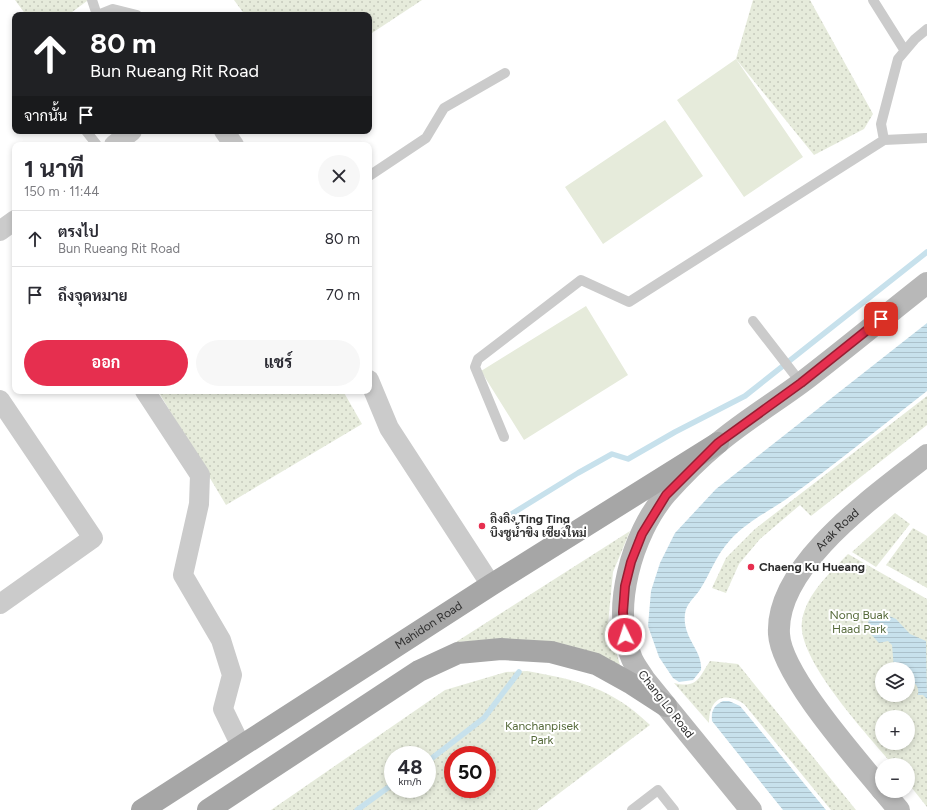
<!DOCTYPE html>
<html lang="th">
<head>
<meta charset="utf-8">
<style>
  :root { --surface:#fff; --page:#f7f7f7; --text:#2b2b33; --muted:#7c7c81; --line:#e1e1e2; --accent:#e62f4f }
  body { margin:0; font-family:Figtree,Sarabun,sans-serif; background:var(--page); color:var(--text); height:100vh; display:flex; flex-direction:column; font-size:15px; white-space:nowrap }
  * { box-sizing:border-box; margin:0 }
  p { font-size:13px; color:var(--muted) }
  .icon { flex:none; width:22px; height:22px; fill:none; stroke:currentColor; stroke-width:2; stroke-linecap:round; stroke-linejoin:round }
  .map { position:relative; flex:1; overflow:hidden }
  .side { position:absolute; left:12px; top:142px; width:360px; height:252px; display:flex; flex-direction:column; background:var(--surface); border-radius:8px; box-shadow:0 2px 6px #0003 }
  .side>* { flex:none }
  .guide { position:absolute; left:12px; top:12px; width:360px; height:122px; border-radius:8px; box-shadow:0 2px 6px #0003; background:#202124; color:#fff; overflow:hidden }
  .buttons { position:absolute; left:875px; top:662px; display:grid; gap:8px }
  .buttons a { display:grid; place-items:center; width:40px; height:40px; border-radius:50%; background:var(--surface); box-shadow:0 2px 6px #0003; font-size:20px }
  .speed { position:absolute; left:384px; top:746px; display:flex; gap:8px; font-size:20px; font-weight:700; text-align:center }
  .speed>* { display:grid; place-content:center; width:52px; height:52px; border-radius:50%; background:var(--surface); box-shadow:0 2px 6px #0003; line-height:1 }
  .speed small { font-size:10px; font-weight:400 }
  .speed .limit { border:6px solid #d22; background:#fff; color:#111 }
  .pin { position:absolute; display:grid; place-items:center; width:34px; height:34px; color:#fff; margin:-17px; border-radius:8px; box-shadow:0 2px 6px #0006 }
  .me { position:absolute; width:44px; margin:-22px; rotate:356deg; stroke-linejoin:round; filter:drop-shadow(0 0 3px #0008) }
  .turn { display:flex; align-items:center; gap:14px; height:84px; padding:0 12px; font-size:18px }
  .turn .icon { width:52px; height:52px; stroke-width:2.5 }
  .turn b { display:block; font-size:28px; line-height:34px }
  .then { display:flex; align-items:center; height:38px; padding:0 12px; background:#0003; gap:8px; font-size:15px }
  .round { display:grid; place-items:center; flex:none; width:42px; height:42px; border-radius:21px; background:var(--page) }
  .headline { display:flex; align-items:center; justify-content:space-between; height:68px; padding:0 12px }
  h1 { font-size:24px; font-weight:700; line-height:30px }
  .button { display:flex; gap:8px; margin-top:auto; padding:8px 12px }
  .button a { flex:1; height:46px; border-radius:24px; background:var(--accent); color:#fff; font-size:16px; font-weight:700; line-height:46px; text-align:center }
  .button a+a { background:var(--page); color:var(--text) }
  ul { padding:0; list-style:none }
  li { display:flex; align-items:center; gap:12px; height:56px; padding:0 12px; border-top:1px solid var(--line) }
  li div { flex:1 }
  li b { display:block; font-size:15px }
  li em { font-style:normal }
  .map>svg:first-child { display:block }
  .grass { fill:url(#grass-dots); fill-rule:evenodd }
  .pitch { fill:#e6ebdb }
  .water { fill:url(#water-rules) }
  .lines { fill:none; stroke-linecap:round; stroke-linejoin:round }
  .stream { stroke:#c7e1ec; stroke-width:5.5 }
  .service { stroke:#cbcbcb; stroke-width:10 }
  .minor { stroke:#cbcbcb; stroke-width:20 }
  .secondary { stroke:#b8b8b8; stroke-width:22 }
  .primary { stroke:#a6a6a6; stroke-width:22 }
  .route-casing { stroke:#961f33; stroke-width:10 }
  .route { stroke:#e62f4f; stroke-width:7 }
  .poi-dot { fill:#e62f4f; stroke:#fff; stroke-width:1.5 }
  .labels { text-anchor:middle; stroke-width:4; stroke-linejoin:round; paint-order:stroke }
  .poi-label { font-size:12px; font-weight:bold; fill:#2e2e2e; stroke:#fff; text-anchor:start }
  .street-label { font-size:12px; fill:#2e2e2e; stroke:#fff }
  .park-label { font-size:12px; fill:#566a3b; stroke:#fff }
</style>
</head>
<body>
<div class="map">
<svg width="927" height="810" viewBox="0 0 927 810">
  <defs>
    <pattern id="grass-dots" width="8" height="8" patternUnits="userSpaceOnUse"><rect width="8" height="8" fill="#e6ebdb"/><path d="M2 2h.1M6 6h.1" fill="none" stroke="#c6cabc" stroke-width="1.8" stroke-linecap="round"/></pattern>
    <pattern id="water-rules" width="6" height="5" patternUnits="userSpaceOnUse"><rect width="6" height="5" fill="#c7e1ec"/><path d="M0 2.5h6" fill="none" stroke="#abc1cb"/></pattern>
  </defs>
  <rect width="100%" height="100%" fill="#fff"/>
  <path class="grass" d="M15 0H87V1L68 15H26Z
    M234 0H422L369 35V15H245Z
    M753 0H810L873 114 864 129 814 155 736 59Z
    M158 391H343L362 424 226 505Z
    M927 396V425L811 516 800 505 760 539 739 564 726 593 712 588 726 558 755 529Z
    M895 513 910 524 876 567 852 552Z
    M913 528 927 536V588L886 565Z
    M630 531 613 572 608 624 620 665 505 639 456 642Z
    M848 554 927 599V807L908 783V765H893C869 736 796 659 802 621 806 594 830 573 848 554ZM882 669H908V695H882ZM882 717H908V743H882Z
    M710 661 738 664 856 810H831L744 704C723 690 709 700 709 723L674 683C698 689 699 677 710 661Z
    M527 671C578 680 612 688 650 725L537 810H271L445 690 506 672ZM393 755H427V789H393ZM453 755H487V789H453Z"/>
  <path class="pitch" d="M736 59 803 157 744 197 677 100Z
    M665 120 703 176 603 244 565 187Z
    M586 306 628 375 524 440 481 371Z"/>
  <path class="water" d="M927 323V391C880 427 834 466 785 500 767 512 746 523 731 539 715 556 711 573 699 591 694 598 686 604 685 614 682 638 703 650 701 670L693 680 679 682 673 678 659 657 648 626 651 591 660 563 675 533 716 489Z
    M878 611 896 619 910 634 926 641 927 699 923 695H918C919 688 917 684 910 680L908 669H894L892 645 888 641 879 643 866 629 869 620Z
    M723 701H729L740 706 826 810H783L712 721C711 711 714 705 723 701Z"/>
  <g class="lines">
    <path class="stream" d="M505 518 578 473 612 454 628 459 675 432 745 396 927 252
      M427 762 484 718 519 672
      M357 810 393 784"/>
    <path class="service" d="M92 0 97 15
      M873 0 905 51
      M98 15 113 9 137 15
      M86 131 97 145
      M884 140 881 124 898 59 915 39 927 29
      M369 176 426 138 444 108 505 73
      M753 321 801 383
      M504 437 475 367 478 359 581 280 629 302 884 140 927 138
      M632 810 658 790 674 810"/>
    <path class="minor" d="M224 131 234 145
      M114 145 132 131
      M0 231 15 220
      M369 380 389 428 491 585
      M145 391 200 475 199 504 183 575 221 640 232 675 223 709 241 746
      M0 400 93 538 0 604"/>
    <g class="secondary">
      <path id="s1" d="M882 790C855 757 781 674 779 634 775 564 878 494 927 455"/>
      <path d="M883 791 899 810"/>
      <path d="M751 810 645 680C641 673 635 666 632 659 610 609 632 534 666 494 681 477 700 458 718 443 744 421 774 403 801 383 844 350 885 316 927 283"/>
    </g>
    <g class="primary">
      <path id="s2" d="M142 810 491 585 718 443"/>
      <path d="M208 810 419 671 458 653 501 649 551 652 596 664 632 684 666 706"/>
    </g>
  </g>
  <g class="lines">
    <defs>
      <path id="route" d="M625 635 623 612 625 586 631 562 642 534 666 495 718 443 801 383 881 319"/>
    </defs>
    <use href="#route" class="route-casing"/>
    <use href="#route" class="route"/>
  </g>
  <g class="poi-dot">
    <circle cx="482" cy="526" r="4"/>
    <circle cx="751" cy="567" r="4"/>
  </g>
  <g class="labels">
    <g class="poi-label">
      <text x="490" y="523">ถิงถิง Ting Ting<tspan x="490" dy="14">บิงซูน้ำขิง เชียงใหม่</tspan></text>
      <text x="759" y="571">Chaeng Ku Hueang</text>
    </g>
    <g class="street-label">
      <text dy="4" stroke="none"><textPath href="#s1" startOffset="312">Arak Road</textPath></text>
      <text dy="4" stroke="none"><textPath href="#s2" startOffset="341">Mahidon Road</textPath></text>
      <text transform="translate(666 704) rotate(52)" y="4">Chang Lo Road</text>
    </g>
    <g class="park-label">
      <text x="859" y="619">Nong Buak<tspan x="859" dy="14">Haad Park</tspan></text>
      <text x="542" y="730">Kanchanpisek<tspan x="542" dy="14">Park</tspan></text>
    </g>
  </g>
</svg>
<div class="buttons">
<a><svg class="icon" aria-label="layers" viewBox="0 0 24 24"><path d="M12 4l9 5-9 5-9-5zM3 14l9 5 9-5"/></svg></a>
<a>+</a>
<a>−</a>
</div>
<div class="speed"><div>48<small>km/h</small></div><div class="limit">50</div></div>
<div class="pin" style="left:881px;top:319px;background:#d93025"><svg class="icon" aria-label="arrive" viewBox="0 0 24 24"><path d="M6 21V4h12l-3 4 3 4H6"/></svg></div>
<svg class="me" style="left:625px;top:635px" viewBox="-20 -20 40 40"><circle r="17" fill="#e62f4f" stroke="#fff" stroke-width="3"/><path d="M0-11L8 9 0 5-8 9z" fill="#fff"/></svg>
<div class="guide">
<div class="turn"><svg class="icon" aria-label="ahead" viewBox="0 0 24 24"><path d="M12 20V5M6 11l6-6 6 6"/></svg><div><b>80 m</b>Bun Rueang Rit Road</div></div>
<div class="then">จากนั้น<svg class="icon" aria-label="arrive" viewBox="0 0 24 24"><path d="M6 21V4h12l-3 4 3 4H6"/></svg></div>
</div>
<section class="side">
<div class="headline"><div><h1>1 นาที</h1><p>150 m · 11:44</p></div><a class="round"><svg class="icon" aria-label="close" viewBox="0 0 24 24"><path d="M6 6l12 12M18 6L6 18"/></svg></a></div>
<ul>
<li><svg class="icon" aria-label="ahead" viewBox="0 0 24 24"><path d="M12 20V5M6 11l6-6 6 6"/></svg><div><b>ตรงไป</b><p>Bun Rueang Rit Road</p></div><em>80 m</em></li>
<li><svg class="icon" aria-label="arrive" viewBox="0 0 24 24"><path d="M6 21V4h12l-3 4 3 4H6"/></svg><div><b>ถึงจุดหมาย</b></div><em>70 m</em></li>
</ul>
<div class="button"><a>ออก</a><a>แชร์</a></div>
</section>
</div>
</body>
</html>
